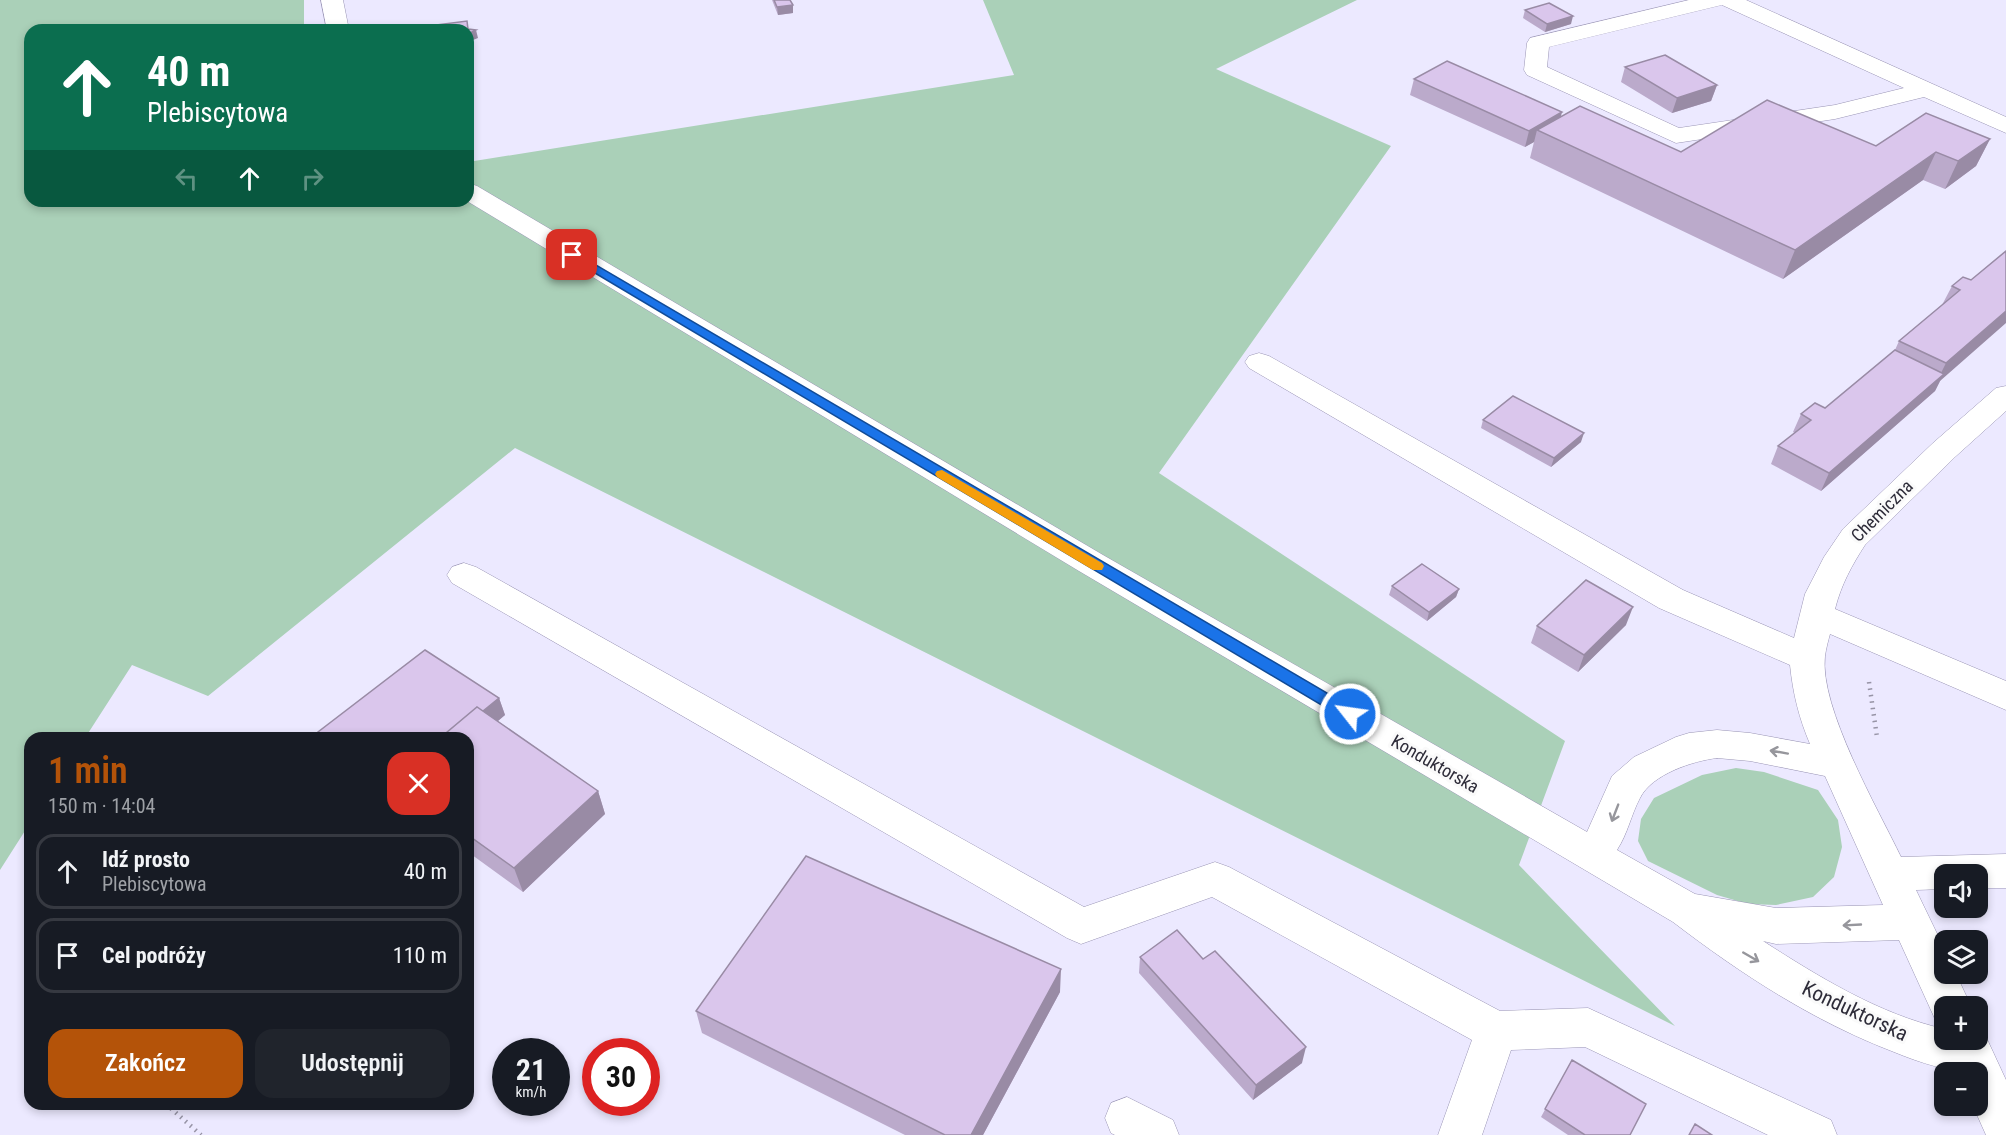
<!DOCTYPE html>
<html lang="pl">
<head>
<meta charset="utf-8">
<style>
  :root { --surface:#171b24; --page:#20242c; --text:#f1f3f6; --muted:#9ea1a6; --line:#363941; --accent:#b45309 }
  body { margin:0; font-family:"Roboto Condensed",sans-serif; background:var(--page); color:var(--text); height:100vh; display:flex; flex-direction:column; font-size:22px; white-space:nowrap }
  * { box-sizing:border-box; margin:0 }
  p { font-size:20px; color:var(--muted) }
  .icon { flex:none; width:33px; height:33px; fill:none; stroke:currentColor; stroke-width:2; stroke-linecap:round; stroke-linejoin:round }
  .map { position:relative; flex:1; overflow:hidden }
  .side { position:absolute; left:24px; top:732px; width:450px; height:378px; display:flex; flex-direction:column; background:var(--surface); border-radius:18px; box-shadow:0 3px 9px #0003 }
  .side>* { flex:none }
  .hud { position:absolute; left:24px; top:24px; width:450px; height:183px; border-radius:18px; box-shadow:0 3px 9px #0003; background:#0b6e4f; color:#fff; overflow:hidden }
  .tools { position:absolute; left:1934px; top:864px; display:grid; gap:12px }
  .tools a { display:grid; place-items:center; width:54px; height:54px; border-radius:12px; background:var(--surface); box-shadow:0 3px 9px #0003; font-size:30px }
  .speed { position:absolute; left:492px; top:1038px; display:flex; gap:12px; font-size:30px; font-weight:700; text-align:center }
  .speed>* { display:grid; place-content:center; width:78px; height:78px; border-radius:50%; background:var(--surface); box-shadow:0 3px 9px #0003; line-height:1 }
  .speed small { font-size:15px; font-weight:400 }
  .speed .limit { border:9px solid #d22; background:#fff; color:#111 }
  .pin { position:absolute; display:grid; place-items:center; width:51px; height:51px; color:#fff; margin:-26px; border-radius:12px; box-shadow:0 3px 9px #0006 }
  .me { position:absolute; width:66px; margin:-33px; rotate:300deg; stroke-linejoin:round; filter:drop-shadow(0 0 4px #0008) }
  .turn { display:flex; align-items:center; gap:21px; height:126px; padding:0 24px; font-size:27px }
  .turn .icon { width:78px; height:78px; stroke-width:2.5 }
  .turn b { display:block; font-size:42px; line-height:51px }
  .lanes { display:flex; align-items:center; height:57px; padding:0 24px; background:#0003; justify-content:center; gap:30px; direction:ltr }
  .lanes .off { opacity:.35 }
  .round { display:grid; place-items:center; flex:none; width:63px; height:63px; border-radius:18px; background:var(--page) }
  .overview { display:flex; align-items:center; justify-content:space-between; height:102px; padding:0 24px }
  h1 { font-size:36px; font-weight:600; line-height:45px; color:var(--accent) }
  .cta { display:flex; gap:12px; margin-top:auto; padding:12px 24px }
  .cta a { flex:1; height:69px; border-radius:18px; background:var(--accent); color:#fff; font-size:24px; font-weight:600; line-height:69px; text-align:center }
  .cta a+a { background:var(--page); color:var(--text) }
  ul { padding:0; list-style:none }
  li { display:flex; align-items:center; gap:18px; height:75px; margin:0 12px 9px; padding:0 12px; border:3px solid var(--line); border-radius:18px }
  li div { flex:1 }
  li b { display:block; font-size:22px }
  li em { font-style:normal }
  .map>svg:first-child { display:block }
  .green { fill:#aad0b8 }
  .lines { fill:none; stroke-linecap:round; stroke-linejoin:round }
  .minor-casing { stroke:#9a95b5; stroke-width:1 }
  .path { stroke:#9794a6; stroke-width:4.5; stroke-dasharray:1.5 5; stroke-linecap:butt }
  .minor { fill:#fff; fill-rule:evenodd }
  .wall { fill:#bbaacb }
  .shaded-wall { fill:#998ba5 }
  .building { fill:#dac6ec; stroke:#998ba5; stroke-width:1.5 }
  .oneway { stroke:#96969c }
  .route { fill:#1a73e8; stroke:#114b97; stroke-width:1.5 }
  .slow { fill:#f59e0b }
  .labels { text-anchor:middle; stroke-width:6; stroke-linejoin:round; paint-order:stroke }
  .street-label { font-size:18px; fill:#2e2c39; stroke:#fafafa }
  .near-street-label { font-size:21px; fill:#2e2c39; stroke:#fafafa }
</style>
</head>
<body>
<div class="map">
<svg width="2006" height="1135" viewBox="0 0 2006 1135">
  <rect width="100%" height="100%" fill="#ece9ff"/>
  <path class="green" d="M0 0H304V30H30V201H468V162L1014 75 983 0H1357L1216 69 1391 146 1159 473 1565 741 1519 865 1675 1026 515 448 208 696 132 665 85 738H30V823L0 870Z
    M1736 768 1764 772 1818 790 1838 820 1842 847 1834 877 1813 897 1776 905 1748 904 1717 895 1648 861 1638 841 1641 819 1654 798 1702 775Z"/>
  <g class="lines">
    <defs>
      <path id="minor" d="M321 0H343L349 30H327Z
        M1689 0H1746L2006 117V133L1924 97 1835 119 1676 143 1527 75 1524 70 1527 43 1530 38ZM1722 5 1904 88 1835 105 1679 128 1547 67 1549 47Z
        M468 183 477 186 1103 555 1587 832 1612 776 1634 757 1676 737 1689 733 1717 730 1750 733 1810 744C1799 718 1793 694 1790 665L1659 608 1249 368 1245 362 1249 356 1259 353 1269 356 1683 590 1794 638 1805 594 1824 557 1843 529 1933 443 1996 388 2006 386V411L1955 457 1865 545C1852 565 1841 585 1835 609L2006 681V710L1830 634C1828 641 1826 649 1825 656 1819 707 1878 809 1901 857L2006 854V888H1977V874H1944V889L1916 890 1944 948V974H1956L1971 1006H1944V1023L1935 1019 1899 940 1776 944 1763 941C1819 977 1879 1014 1944 1029V1040H1977V1024L1981 1026 2006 1080V1135H1986L1973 1106H1977V1072C1948 1072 1921 1063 1894 1052 1813 1021 1741 974 1673 922L1079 571 467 201ZM1717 758 1750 761 1825 776 1883 905 1776 908 1695 894 1617 850C1628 833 1631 815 1640 798 1652 774 1693 761 1717 758Z
        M464 563 476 567 1084 907 1215 862 1229 867 1500 1011 1588 1008 1831 1120 1837 1135H1768L1585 1047 1511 1050 1482 1135H1438L1472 1040 1212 897 1081 944 1067 938 452 583 447 575 452 567Z
        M1127 1097 1173 1120 1179 1135H1115L1111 1133 1105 1118 1111 1103Z"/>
    </defs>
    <use href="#minor" class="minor-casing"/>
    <path class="path" d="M1869 682 1877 737
      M166 1104 201 1135"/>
    <use href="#minor" class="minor"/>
  </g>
  <path class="wall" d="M772 0H790L793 5V13L778 15Z
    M1525 10 1571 24 1545 32 1523 18Z
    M1625 67 1717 85 1711 101 1672 113 1621 82Z
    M1414 79 1561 117 1681 152 1876 146 1990 139 1976 166 1945 189 1923 180 1783 279 1530 158 1534 142 1525 147 1410 95Z
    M2006 251 1935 391 1821 491 1771 464 1778 446 1795 433 1793 432 1801 414 1825 408 1895 350 1899 341 1942 305 1952 286 1971 280Z
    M1483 420 1581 442 1551 467 1481 428Z
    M1392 586 1459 589 1456 597 1427 621 1389 595Z
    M1626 625 1578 672 1531 643 1537 626Z
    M499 698 505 715 498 721 598 791 605 814 523 892 468 852V738H321L318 732Z
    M1140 957 1203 959 1302 1063 1253 1100 1139 973Z
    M1060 992 983 1135H905L702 1033 696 1011Z
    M1572 1060 1630 1135H1568L1541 1117Z"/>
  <path class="shaded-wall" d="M793 5V13L778 15 777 7Z
    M1573 16 1571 24 1545 32 1547 24Z
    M467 21 469 33 476 30 478 38 468 42Z
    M470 47 474 66H468V58Z
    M1717 85 1711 101 1672 113 1677 98Z
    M1562 112 1558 128 1537 130 1534 142 1525 147 1529 131Z
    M1990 139 1976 166 1945 189 1958 161Z
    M1936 152 1923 180 1783 279 1795 250Z
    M2006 311V323L1940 381 1935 391 1821 491 1829 473 1938 379 1946 363Z
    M1584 433 1581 442 1551 467 1554 458Z
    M1459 589 1456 597 1427 621 1429 612Z
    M1633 607 1626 625 1578 672 1584 655Z
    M499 698 505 715 468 746 451 738Z
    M598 791 605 814 523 892 514 868Z
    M1061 969 1060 992 983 1135H971Z
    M1306 1047 1302 1063 1253 1100 1256 1085Z"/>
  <path class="building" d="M774 0H790L793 5 777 7Z
    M1549 3 1573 16 1547 24 1525 10Z
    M467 21 468 29 476 30 468 34V30H429V26Z
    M468 47H470L472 57 468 58Z
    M1665 55 1717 85 1677 98 1625 67Z
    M1447 61 1562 112 1529 131 1414 79Z
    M1767 100 1876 146 1926 113 1990 139 1958 161 1936 152 1795 250 1537 130 1580 106 1681 152Z
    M2006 251V311L1946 363 1899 341 1960 290 1952 286 1963 277 1971 280Z
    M1895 350 1944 374 1829 473 1778 446 1811 420 1801 414 1815 403 1825 408Z
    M1513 396 1584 433 1554 458 1483 420Z
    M1422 564 1459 589 1429 612 1392 586Z
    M1586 580 1633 607 1584 655 1537 626Z
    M425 650 499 698 483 711 477 707 440 738H326L318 732Z
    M477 707 598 791 514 868 468 835V738H440Z
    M806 856 1061 969 971 1135H945L696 1011Z
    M1177 930 1203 959 1215 951 1306 1047 1256 1085 1140 957Z
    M1572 1060 1646 1104 1630 1135H1585L1545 1109Z
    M1695 1124 1712 1135H1689Z"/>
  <defs><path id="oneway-shaft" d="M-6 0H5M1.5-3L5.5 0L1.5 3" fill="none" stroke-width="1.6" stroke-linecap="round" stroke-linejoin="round" transform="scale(1.5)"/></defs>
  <g class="oneway">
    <use href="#oneway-shaft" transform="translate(1779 752) rotate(-170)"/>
    <use href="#oneway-shaft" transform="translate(1615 813) rotate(111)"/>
    <use href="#oneway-shaft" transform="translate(1852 925) rotate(177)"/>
    <use href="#oneway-shaft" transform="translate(1751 957) rotate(30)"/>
  </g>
  <path class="route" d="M572 251 1356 710 1358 714 1356 719H1345L568 257V252Z"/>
  <path class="slow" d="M942 470 1102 563 1104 566 1102 570H1093L937 477 935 474 937 471Z"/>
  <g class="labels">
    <g class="street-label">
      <text transform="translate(1882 511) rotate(-45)" y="6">Chemiczna</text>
      <text transform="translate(1435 764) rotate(30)" y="6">Konduktorska</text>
    </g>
    <g class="near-street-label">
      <text transform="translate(1855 1011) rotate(25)" y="7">Konduktorska</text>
    </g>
  </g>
</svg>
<div class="tools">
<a><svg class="icon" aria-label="sound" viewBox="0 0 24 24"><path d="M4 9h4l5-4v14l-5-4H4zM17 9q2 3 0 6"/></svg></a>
<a><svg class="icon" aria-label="layers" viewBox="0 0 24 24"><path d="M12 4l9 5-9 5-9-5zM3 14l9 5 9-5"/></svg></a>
<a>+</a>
<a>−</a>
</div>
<div class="speed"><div>21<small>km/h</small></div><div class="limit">30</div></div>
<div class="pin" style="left:572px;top:255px;background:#d93025"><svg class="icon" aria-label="arrive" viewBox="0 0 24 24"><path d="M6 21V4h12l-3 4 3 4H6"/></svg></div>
<svg class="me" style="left:1350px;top:714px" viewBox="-20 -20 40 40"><circle r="17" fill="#1a73e8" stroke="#fff" stroke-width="3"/><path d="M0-11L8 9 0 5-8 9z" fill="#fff"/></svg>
<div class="hud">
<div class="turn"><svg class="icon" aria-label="ahead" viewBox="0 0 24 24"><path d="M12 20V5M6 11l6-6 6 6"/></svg><div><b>40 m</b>Plebiscytowa</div></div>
<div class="lanes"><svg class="icon off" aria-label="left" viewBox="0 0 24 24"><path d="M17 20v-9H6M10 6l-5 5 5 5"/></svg><svg class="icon" aria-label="ahead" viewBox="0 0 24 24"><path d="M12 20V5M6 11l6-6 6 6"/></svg><svg class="icon off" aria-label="right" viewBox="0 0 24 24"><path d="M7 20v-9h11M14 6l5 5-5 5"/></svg></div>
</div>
<section class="side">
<div class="overview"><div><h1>1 min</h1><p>150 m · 14:04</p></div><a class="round" style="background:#d93025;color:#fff"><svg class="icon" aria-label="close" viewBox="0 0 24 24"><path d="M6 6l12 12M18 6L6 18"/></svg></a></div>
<ul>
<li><svg class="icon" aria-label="ahead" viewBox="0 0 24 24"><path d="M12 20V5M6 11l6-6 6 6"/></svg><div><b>Idź prosto</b><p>Plebiscytowa</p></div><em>40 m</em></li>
<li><svg class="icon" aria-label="arrive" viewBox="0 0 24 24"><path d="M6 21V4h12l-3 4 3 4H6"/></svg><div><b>Cel podróży</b></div><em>110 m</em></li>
</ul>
<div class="cta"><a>Zakończ</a><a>Udostępnij</a></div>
</section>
</div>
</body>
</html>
